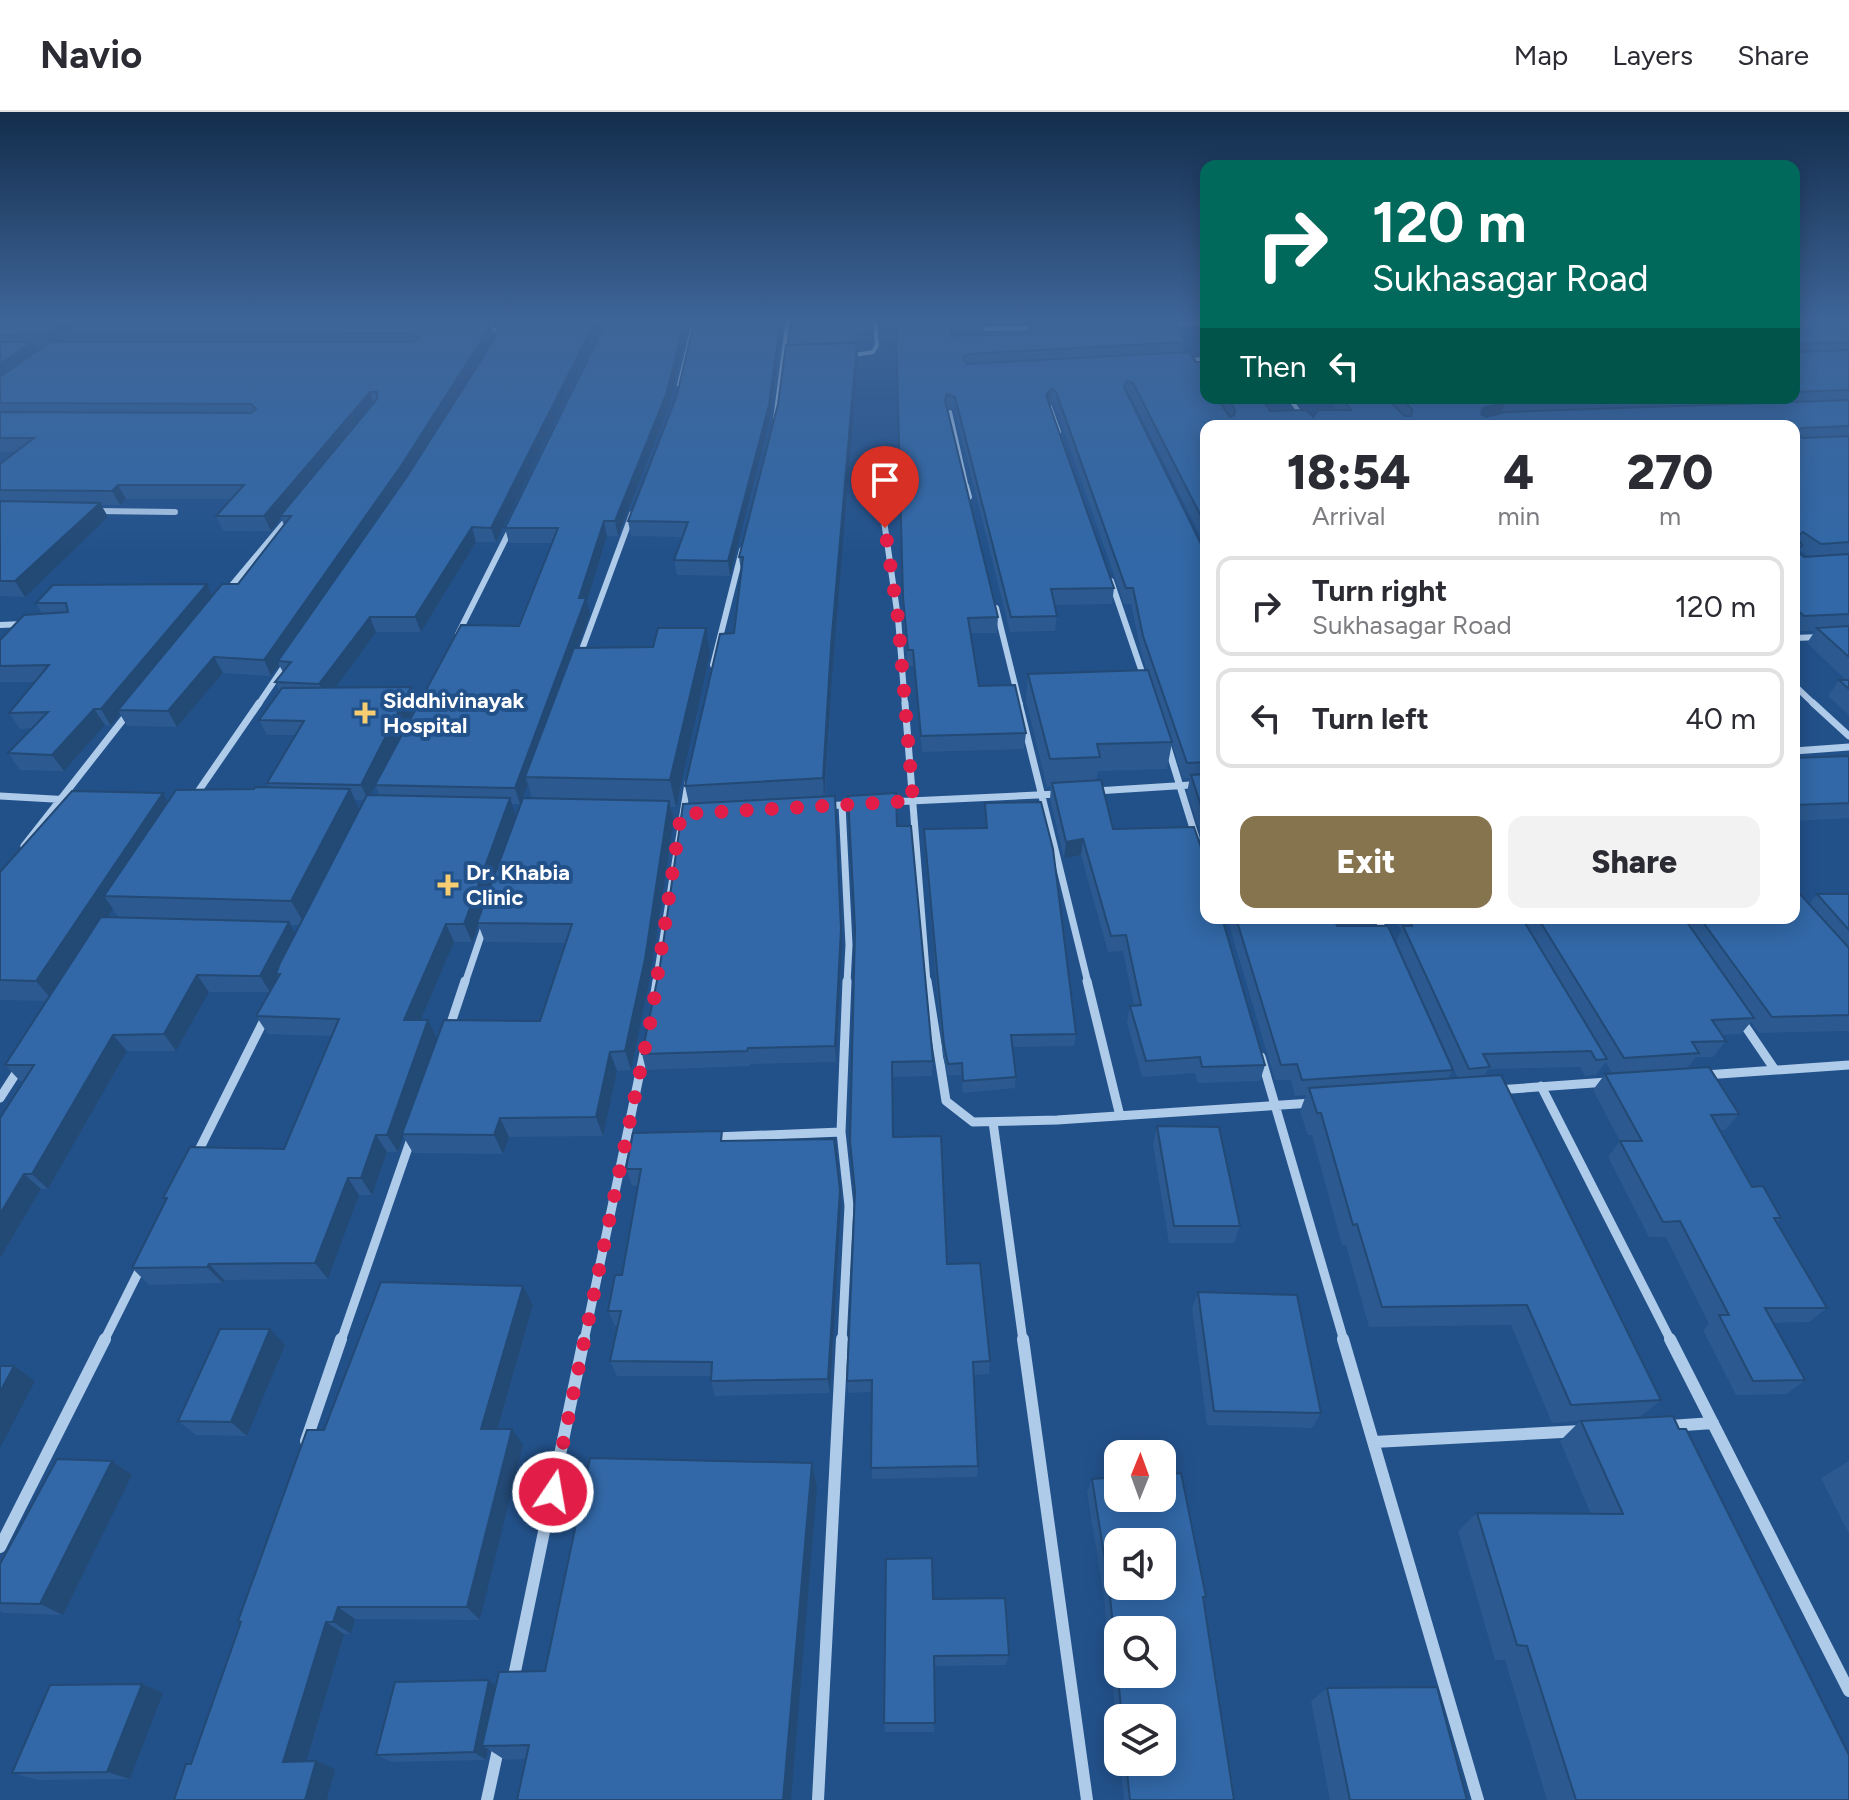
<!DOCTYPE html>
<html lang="en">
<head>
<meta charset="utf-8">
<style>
  :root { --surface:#fff; --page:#f2f2f3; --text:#2b2b33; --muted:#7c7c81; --line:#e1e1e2; --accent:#86744f }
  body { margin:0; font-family:Figtree,sans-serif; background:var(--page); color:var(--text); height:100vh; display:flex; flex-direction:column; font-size:30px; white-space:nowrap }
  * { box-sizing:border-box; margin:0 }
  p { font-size:26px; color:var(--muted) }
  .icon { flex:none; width:44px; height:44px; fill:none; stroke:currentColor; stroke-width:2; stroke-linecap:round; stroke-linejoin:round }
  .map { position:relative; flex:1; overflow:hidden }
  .drawer { position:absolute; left:1200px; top:308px; width:600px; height:504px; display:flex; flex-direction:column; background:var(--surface); border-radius:16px; box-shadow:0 4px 20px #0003 }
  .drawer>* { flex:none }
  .hud { position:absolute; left:1200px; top:48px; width:600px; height:244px; border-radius:16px; box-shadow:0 4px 20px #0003; background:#00695c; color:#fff; overflow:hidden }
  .needle { width:52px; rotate:1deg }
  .buttons { position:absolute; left:1104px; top:1328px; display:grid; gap:16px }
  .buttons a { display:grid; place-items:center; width:72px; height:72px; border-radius:16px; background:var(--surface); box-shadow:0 4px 20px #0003; font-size:40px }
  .pin { position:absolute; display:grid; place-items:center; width:68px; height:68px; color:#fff; margin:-82px -34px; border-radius:50% 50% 50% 0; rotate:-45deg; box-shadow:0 0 8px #0007 }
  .pin .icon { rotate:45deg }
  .me { position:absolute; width:88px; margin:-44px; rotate:12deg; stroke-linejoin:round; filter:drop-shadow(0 0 6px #0008) }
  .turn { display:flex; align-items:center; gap:28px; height:168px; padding:0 40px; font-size:36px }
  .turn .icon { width:104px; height:104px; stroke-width:2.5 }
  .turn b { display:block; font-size:56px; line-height:68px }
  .then { display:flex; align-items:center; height:76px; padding:0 40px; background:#0003; gap:16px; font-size:30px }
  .eta { display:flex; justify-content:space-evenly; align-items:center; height:136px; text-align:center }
  .eta b { font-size:48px; font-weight:800; line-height:56px }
  .action { display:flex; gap:16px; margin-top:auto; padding:16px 40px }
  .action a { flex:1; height:92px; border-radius:16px; background:var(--accent); color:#fff; font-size:32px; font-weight:800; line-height:92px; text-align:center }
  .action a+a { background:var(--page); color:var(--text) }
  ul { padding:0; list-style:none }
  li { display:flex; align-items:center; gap:24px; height:100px; margin:0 16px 12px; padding:0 24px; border:4px solid var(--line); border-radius:16px }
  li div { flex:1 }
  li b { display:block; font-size:30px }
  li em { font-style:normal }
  header { display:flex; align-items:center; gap:48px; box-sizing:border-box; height:112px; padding:0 40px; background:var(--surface); border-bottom:2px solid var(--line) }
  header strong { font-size:38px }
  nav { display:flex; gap:44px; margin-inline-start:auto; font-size:28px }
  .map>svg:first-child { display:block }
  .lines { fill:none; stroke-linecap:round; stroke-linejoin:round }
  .street-far4 { stroke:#afcbea; stroke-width:4 }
  .street-far3 { stroke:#afcbea; stroke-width:6 }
  .street-far2 { stroke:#afcbea; stroke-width:7 }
  .street-far1 { stroke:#afcbea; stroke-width:9 }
  .street { stroke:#afcbea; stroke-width:12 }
  .wall { fill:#2b5990; fill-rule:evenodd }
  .shaded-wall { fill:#234975 }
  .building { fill:#3268a7; stroke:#234975; stroke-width:2; fill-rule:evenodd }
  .route { stroke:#e11d48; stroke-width:14; stroke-dasharray:0 25.2 }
  .poi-dot { fill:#f6cd71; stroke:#22518a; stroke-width:3 }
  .labels { text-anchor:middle; stroke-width:8; stroke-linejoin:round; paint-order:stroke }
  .poi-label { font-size:22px; font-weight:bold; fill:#fff; stroke:#22518a; text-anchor:start }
</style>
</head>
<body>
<header>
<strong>Navio</strong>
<nav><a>Map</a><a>Layers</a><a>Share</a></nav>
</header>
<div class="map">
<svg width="1849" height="1688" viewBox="0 0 1849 1688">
  <rect width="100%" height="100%" fill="#22518a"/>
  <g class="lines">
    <path class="street-far4" d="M485 206 484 212 500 221 497 227
      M1167 212 1206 211
      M985 217 1037 216
      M848 244 873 240 877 233 875 211
      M1187 248 1206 247
      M679 273 695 206
      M1289 286 1310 314
      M1050 295 1059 320
      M950 300 967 376
      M775 308 788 206
      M877 356 880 376"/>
    <path class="street-far3" d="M879 374 898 506 905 593
      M966 374 969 385
      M97 399 175 400
      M1111 469 1144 566
      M228 478 289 405
      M996 496 1020 593
      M0 513 24 512
      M458 522 511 416
      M1794 526 1821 525
      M580 543 632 402
      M713 553 742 438
      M1794 573 1815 593
      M258 593 287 550"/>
    <path class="street-far2" d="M905 591 927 871
      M1019 591 1088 871
      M1813 591 1849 624
      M1167 632 1196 726
      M1794 639 1849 635
      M1096 679 1206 672
      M0 684 71 688
      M195 684 259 591
      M888 690 1058 682
      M842 693 849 833 847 871
      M824 694 859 692
      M24 734 129 600
      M1378 806 1385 823
      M465 871 485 812
      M656 871 688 671"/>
    <path class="street-far1" d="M927 869 946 989 973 1010 1057 1008 1312 991
      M1087 869 1120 1004
      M654 887 657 869
      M1741 908 1775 958
      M449 917 465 869
      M1261 945 1344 1229
      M1705 963 1849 953
      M1541 974 1671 1229
      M1497 978 1607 970
      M0 986 20 955
      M993 1010 1023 1229
      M841 1020 847 869
      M715 1025 841 1020 849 1094 842 1229
      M196 1044 265 906
      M104 1229 142 1153
      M341 1229 412 1024
      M584 1229 645 936"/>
    <path class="street" d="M1023 1227 1087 1688
      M1343 1227 1478 1688
      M1670 1227 1849 1579
      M1670 1314 1713 1311
      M306 1329 341 1227
      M1374 1330 1581 1319
      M0 1435 105 1227
      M513 1569 584 1227
      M487 1688 499 1633
      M818 1688 842 1227"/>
  </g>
  <path class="wall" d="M0 206 490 210 493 223 485 242 490 234 498 215 490 209 489 206H605L496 430H476L421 520H376L335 576 417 590 388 647 519 514 552 431H509L505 416 669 294 618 424H607L587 489 590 502 577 536 710 542 676 695H671L674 708 650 866 631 958 617 959 603 1024 509 1025 503 1042 413 1041 403 1024 398 1040H387L372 1083H359L328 1167 224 1168 223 1171 149 1173 132 1156 166 1088 163 1086 284 1037 331 924 268 922 256 904 270 880H209L176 939H127L48 1077H41L0 1146V1006L24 969H20L5 953 46 889 0 888V760L163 681 168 689 270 675 267 671 295 623H267L259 608 280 579 275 570 283 560 279 553 271 564 223 561 177 615 127 614 120 602 111 614 105 613 64 659 20 658 8 641 32 616 20 617 9 601 35 570H0V528L42 502 36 491 207 472 213 484 238 472 284 413 281 406 271 419H223L216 404 231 387H126L120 393H101L108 405 25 485 0 484V352L16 340H0ZM65 225 67 230H58ZM35 235H44L37 239ZM528 672 532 686 516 705 511 692H520ZM375 673 380 684 370 683ZM355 688H365L360 698ZM113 797 119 806 108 805ZM478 812 485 830 566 831 540 909 437 926 428 908H421L454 830H472ZM291 813H300L295 821Z
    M792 206H870L793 208Z
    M877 206H951V224L1028 222V208H1039V206H1097L1185 230 1184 240 1206 286H1261L1270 299 1313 305 1337 298 1328 286H1794V206H1849V603L1828 584 1839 568H1846L1807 531 1815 519H1794V314H1206V435L1131 285 1128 283 1203 436H1206V737L1187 680 1190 666 1183 667 1172 631 1167 657 1098 659 1096 669 1113 717 1206 806 1265 953 1260 969 1198 971 1195 961 1142 965 1127 910 1130 894 1134 893 1123 839 1108 840 1081 743 1064 746 1050 687 1051 674 1047 675 1026 589 1028 562 1147 558 1141 540 1131 492H1124L1055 293 1050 290 1049 291 1114 476 1112 492 1054 493 1057 504 1055 519 1010 520 955 299 947 296 998 505 997 521H970L979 574 1026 621 1024 637 922 640 914 554H908L903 500 897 230H882ZM1799 438 1808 444 1804 445 1798 440Z
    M870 209 872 229H859V237H857L858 247 833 554 825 684 842 833 836 950 750 952V954L646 958 642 942 660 854 689 692 685 674 734 521 741 459 739 445 778 292Z
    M677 283 770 307 730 464 677 463 674 448 682 425 631 424 628 409Z
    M1849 644V706L1794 709V646Z
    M985 691 1076 922 1074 934 1012 935 1016 965 1015 976 963 981 961 963H948L943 945 924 729V717L986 716Z
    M897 714 933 949 932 964 893 965V1025L947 1152 990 1249 989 1262 973 1263 978 1354 977 1365 872 1367V1280L848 1281 847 1269Z
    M1817 782H1849V919L1759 921 1751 910 1741 922 1722 923 1726 929 1713 945H1696L1687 956 1739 1002 1725 1018H1720L1752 1075 1781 1106 1777 1110 1827 1196 1809 1210 1773 1211 1805 1268 1787 1282 1736 1283 1703 1218 1709 1212 1666 1125H1649L1608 1045 1620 1029 1593 978 1605 962 1612 961 1606 950 1596 963 1585 964 1580 955 1488 957 1484 965 1661 1288 1640 1305 1849 1688H1547L1505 1548H1495L1458 1419 1477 1401 1591 1402 1560 1329 1580 1309 1552 1311 1511 1213 1369 1215 1346 1133H1342L1312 1023H1308L1300 999 1306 983 1295 984 1291 968H1275L1227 806H1334L1337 814 1453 958 1448 967 1458 966 1396 830 1401 819 1395 806H1794L1796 783 1809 792Z
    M1157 1014 1240 1114 1234 1131H1169L1153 1032Z
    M724 1029 841 1094 830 1281 715 1284 711 1269V1264H617L610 1249 617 1214H615L608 1199 622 1163 638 1074H632L626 1057Z
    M523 1174 533 1193 498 1317 523 1333 480 1508 355 1507 351 1522H344L307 1649H316L335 1657 327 1688H174L191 1652 241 1511 238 1509 324 1318Z
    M1198 1180 1321 1301 1312 1316 1207 1313 1192 1196Z
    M270 1217 285 1233 247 1324 196 1323 178 1309Z
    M112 1349 132 1363 63 1503 4 1501 0 1499V1452Z
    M1849 1349V1422L1821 1366Z
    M812 1351 817 1375 526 1647 505 1648 488 1637 486 1648 392 1650 376 1643 489 1568 496 1574 545 1559Z
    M1092 1367 1206 1485 1204 1488 1234 1688H1124L1120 1650H1162V1606H1118V1629L1104 1486 1087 1380Z
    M933 1487 1009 1543 1006 1553 934 1554V1620H885L884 1611Z
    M1327 1576 1467 1688H1330L1311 1589Z
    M163 1581 130 1667 38 1668 12 1661Z"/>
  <path class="shaded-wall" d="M68 206H93L63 222 65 225 52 234 45 222Z
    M597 206H605L496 430 491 416Z
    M685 206H690L669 294 618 424 615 409Z
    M781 206H783L770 307 730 464 728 449Z
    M490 210 493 223 485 242 406 369 278 549 279 553 271 564 264 548Z
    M32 230 39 243 0 271V252Z
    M857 231 858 247 833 554 824 687 823 666 831 534Z
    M1051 277 1050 290 1045 297 1046 283Z
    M370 280 374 294 280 404 281 406 271 419 264 404Z
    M1505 290 1500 304 1478 310 1483 296Z
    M118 373 126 387 120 393 112 379Z
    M100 391 108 405 25 485 15 469Z
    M604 409 607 424 587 489 590 502 530 665H525L528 672 520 692 515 676Z
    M472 415 476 430 421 520 415 505Z
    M207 472 214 488 118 598 120 602 111 614 101 597Z
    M370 505 376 520 327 587 319 572Z
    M706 516 710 542 676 695 670 668Z
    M214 545 223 561 177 615 168 599Z
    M411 575 417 590 368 688 361 673Z
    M94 597 105 613 64 659 52 643Z
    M350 677 361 701 305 813 291 789Z
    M163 681 175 702 104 784 113 797 53 889 36 869Z
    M510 686 516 705 472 830 464 812Z
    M669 689 674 708 650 866 631 958 625 939Z
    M836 700 842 833 836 950 835 934Z
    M1083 727 1081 743 1064 746 1066 730Z
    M289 810 298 826 276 862 278 865 270 880 260 864Z
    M446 812 454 830 413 926 404 908Z
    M197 863 209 880 176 939 164 922Z
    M428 908 437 926 398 1040 387 1023Z
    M113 923 127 939 48 1077 32 1062Z
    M610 940 617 959 603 1024 596 1005Z
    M500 1006 509 1025 503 1042 494 1023Z
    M376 1023 387 1040 372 1083 361 1066Z
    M24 1062 41 1077 0 1146V1102Z
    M348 1066 359 1083 328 1167 315 1151Z
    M840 1078 841 1094 830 1281 828 1267Z
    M209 1152 224 1168 223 1171 207 1155Z
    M523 1174 533 1193 493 1333 481 1317Z
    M270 1217 285 1233 247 1324 231 1310Z
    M14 1254 35 1269 0 1336V1280Z
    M512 1317 523 1333 480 1508 467 1495Z
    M112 1349 132 1363 63 1503 40 1492Z
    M812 1351 817 1375 791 1688H783Z
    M338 1495 355 1507 351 1522 333 1510Z
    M326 1510 344 1522 304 1658 283 1650Z
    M489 1568 501 1578 482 1634 488 1637 486 1648 474 1640Z
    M142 1572 163 1581 130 1667 107 1660Z
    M316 1649 335 1657 327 1688H305Z"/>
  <path class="building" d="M0 206H68L45 222 0 223Z
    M86 206H482L490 210 481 229 401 354 264 548 214 545 168 599 118 598 222 472H238L291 404H280L377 287V280H370L264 404H216L244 373H118L112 379 0 378V352L34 326H0V300L251 301 256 297 251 292 0 291V265L50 230H414L419 224 414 221 63 222Z
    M500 206H597L491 416 472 415 415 505H370L319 572 275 570 291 550 278 549 408 363 490 234 502 207Z
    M608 206H685L667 280 615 409H604L579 486H586L515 676 375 673 461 513 519 514 558 416H505Z
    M695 206H781L769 293 728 449 674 448 688 410 628 409 677 283Z
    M879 206H951V224L1033 222 1028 208 1172 206 1185 230 968 242 963 246 967 252 1190 240 1196 250H1206V286H1217L1230 305 1234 303 1235 298 1228 286H1261L1270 299 1306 298 1313 305 1318 298H1351L1342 286H1386L1405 304H1411L1412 297 1401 286H1623L1505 290 1483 296 1481 302 1486 305 1506 300 1849 288V314L1801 316 1797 320 1802 326 1849 324V430L1821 432 1803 420 1797 425 1802 433 1797 439 1804 445 1849 442V502L1804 504 1796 497H1794V314H1206V414L1133 271 1127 269 1124 275 1203 436H1206V650L1187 651 1143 524 1133 476H1126L1056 280 1051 277 1046 283 1114 476 1051 477 1057 504 1011 505 955 285 947 282 945 288 998 505 968 506 979 574 1015 573 1026 621 921 624 913 538H908L903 485 896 217H881Z
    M1794 206H1813L1849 228V230L1800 231 1796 235 1798 240 1849 238V278L1794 280Z
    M1832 206H1849V216Z
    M870 209 871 222H859L858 230 788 233 791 211Z
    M0 230H32L0 252Z
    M857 231 831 534 823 666 685 674 720 522 734 521 743 445H739L778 292 786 233Z
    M0 389 100 391 15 469H0Z
    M207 472 101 597H94L52 643 8 641 48 600 9 601 49 553 0 554V528L24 503 68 500 66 491H36L53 473Z
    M1849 514V545L1817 516Z
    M658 516H706L670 668 525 665 574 536 653 535Z
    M1148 558 1172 630 1097 632 1100 645 1050 647 1028 562Z
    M1839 568H1849V577Z
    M411 575 361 673 267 671 304 609 259 608 282 576Z
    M1849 644V691L1794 693V646Z
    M1206 662V709L1191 663Z
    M1101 668 1113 717 1194 715 1204 744 1206 745V806H1222L1265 953 1202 955 1200 945 1146 949 1130 894 1141 893 1126 823 1111 824 1083 727 1066 730 1052 671Z
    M255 675 350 677 291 789 104 784 176 678 254 677Z
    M72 679 163 681 36 869 0 868V760Z
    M896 681 897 714H911L933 949 892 950 893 1025 941 1024 947 1152 980 1151 990 1249 973 1250 978 1354 871 1356 872 1268 847 1269 855 1080 850 1029 855 817 848 684Z
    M367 683 510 686 464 812H446L404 908H428L387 1023H376L361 1066H348L315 1151 209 1152 207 1155 132 1156 167 1086H163L190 1035 284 1037 339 907 256 904 280 862H276L280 851Z
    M835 684 841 817 835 934 748 936 747 939 642 942 660 854 683 692Z
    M523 686 669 689 645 847 625 939 610 940 596 1005 500 1006 494 1023 402 1022 444 908 540 909 572 812 477 811Z
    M1041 690 1053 737 1076 922 1011 923 1016 965 963 969 962 951 948 952 944 933 924 717 987 716 985 691Z
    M1794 780 1796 783 1800 782 1849 836V903L1772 905 1700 806H1794Z
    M1817 782H1849V818Z
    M101 805 289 810 260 864 197 863 164 922 113 923 32 1062H24L0 1102V1006L34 953H5Z
    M1236 806H1334L1337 814H1388L1453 958 1302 968 1297 952 1281 953Z
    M1409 806H1522L1607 947 1596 948 1591 939 1483 942 1490 955 1469 957 1403 814H1412Z
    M1538 806H1684L1754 906 1712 908 1726 929 1692 930 1699 941 1624 946Z
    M1709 955 1739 1002 1711 1003 1752 1075 1763 1074 1781 1106H1774L1827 1196H1765L1805 1268 1753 1269 1719 1203H1729L1680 1109 1663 1110 1620 1029H1642L1605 962Z
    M1501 963 1661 1288 1571 1293 1527 1193 1382 1195 1357 1112 1353 1113 1321 1001H1317L1309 976Z
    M1157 1014 1219 1015 1240 1114H1174Z
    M722 1019 721 1029 834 1027 840 1078 828 1267 711 1269 712 1250 610 1249 621 1199H608L615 1163H622L641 1057H626L633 1021Z
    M381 1170 523 1174 481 1317H512L467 1495H338L333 1510H326L283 1650 316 1649 305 1688H174L186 1652H191L241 1510 238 1509 307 1318H324Z
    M1198 1180 1297 1183 1321 1301 1214 1299Z
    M220 1217H270L231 1310 178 1309Z
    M0 1254H14L0 1280Z
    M1673 1304 1679 1317H1686L1849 1643V1688H1576L1527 1534 1517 1533 1477 1401 1623 1402 1581 1309Z
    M590 1346 812 1351 783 1688H517L529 1633 482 1634 499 1560 545 1559Z
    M57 1347 112 1349 40 1492 0 1491V1452Z
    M1181 1361 1206 1485H1203L1234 1688H1130L1126 1650H1162V1606H1122L1109 1474 1092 1367 1118 1365V1386H1162V1363ZM1118 1430H1162V1474H1118ZM1118 1518H1162V1562H1118Z
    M932 1446 933 1487 1005 1486 1009 1543 934 1544 935 1611H884L886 1447Z
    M489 1568 474 1640 376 1643 395 1570Z
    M142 1572 107 1660 12 1661 50 1573Z
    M1437 1575 1467 1688H1350L1327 1576Z"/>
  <linearGradient id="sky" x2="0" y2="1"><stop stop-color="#132d4c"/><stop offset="0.47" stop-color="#3e6598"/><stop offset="1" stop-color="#3e6598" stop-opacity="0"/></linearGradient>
  <rect width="1849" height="442" fill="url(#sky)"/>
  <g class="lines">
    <path class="route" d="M553 1380 652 902 681 702 913 689 898 506 885 416"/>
  </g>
  <g class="poi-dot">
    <path d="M361 589h8v8h8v8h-8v8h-8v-8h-8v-8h8z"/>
    <path d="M444 761h8v8h8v8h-8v8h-8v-8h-8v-8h8z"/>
  </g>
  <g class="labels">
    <g class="poi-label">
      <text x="383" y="596">Siddhivinayak<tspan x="383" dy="25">Hospital</tspan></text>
      <text x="466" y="768">Dr. Khabia<tspan x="466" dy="25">Clinic</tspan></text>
    </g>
  </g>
</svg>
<div class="buttons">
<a><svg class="needle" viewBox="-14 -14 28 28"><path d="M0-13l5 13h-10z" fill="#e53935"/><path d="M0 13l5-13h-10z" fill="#7c7c81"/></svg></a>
<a><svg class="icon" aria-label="sound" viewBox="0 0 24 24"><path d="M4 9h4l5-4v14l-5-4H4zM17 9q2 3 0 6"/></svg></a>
<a><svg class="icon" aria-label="search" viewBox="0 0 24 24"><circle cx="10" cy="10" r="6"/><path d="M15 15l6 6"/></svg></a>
<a><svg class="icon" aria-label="layers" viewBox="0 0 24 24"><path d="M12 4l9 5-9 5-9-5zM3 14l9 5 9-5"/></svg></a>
</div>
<div class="pin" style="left:885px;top:416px;background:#d93025"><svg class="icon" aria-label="arrive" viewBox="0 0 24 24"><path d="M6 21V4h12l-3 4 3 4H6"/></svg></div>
<svg class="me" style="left:553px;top:1380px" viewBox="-20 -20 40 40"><circle r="17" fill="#e11d48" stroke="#fff" stroke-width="3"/><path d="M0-11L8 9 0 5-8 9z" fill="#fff"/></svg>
<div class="hud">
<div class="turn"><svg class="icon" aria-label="right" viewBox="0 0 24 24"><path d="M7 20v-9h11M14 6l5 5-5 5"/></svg><div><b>120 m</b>Sukhasagar Road</div></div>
<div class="then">Then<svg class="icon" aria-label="left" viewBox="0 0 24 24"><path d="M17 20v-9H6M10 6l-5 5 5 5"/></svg></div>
</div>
<section class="drawer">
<div class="eta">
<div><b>18:54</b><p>Arrival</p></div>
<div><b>4</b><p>min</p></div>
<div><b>270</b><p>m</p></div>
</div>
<ul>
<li><svg class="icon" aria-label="right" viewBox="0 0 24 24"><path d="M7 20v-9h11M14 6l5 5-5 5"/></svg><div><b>Turn right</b><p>Sukhasagar Road</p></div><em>120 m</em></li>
<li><svg class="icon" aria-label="left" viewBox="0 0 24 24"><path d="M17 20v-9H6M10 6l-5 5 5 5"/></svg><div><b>Turn left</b></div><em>40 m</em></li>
</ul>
<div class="action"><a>Exit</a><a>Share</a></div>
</section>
</div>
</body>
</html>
